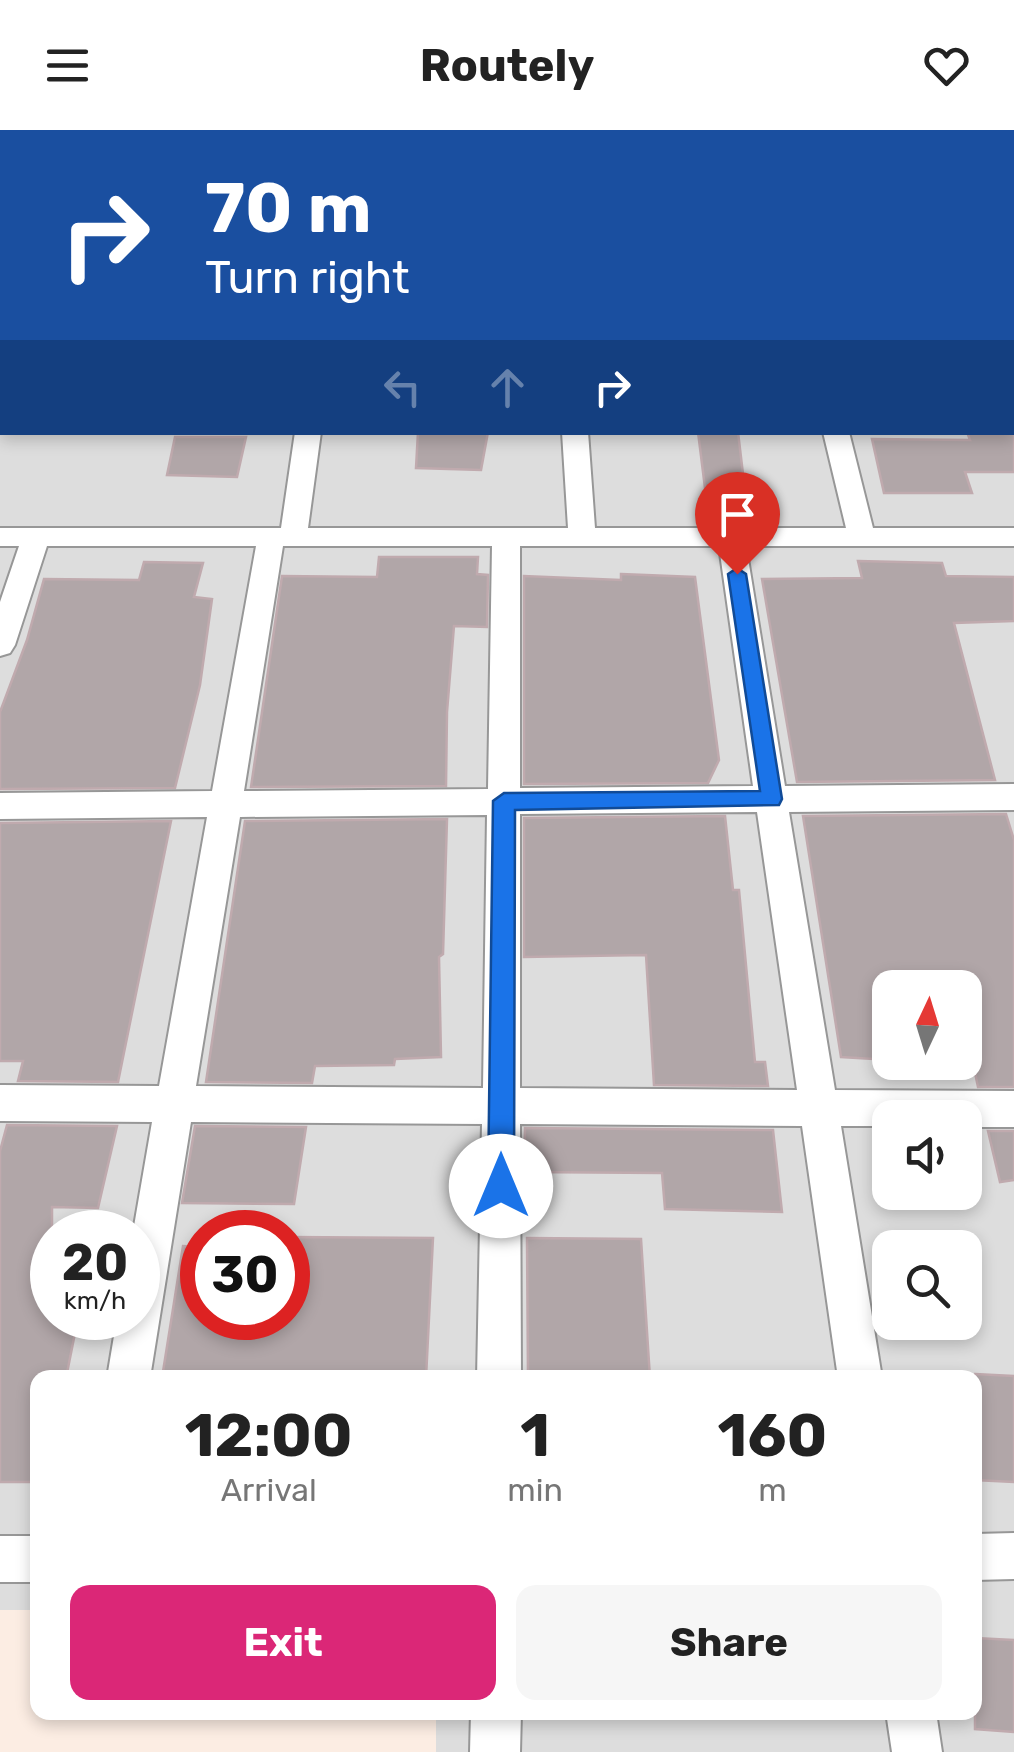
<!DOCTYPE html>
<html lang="en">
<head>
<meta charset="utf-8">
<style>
  :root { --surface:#fff; --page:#f6f6f6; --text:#222; --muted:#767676; --accent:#db2777 }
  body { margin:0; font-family:Rubik,sans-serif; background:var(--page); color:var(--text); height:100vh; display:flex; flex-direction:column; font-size:38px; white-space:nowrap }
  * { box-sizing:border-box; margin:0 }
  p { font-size:32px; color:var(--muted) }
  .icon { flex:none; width:55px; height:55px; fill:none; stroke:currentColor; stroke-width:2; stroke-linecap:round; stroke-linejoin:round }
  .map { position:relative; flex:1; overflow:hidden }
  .side { position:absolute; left:30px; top:1240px; width:952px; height:350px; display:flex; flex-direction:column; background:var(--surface); border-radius:20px; box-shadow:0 5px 15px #0003 }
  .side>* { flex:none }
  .banner { position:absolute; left:0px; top:0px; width:1015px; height:305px; box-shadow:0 5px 15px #0003; background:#1a4fa0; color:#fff; overflow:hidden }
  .needle { width:65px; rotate:4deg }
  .controls { position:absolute; left:872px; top:840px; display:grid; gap:20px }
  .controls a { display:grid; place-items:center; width:110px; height:110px; border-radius:20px; background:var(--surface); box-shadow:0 5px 15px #0003; font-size:50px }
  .speed { position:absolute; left:30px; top:1080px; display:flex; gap:20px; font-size:50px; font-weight:700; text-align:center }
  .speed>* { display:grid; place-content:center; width:130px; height:130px; border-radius:50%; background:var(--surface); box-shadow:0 5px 15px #0003; line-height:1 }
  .speed small { font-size:25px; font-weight:400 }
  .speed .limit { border:15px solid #d22; background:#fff; color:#111 }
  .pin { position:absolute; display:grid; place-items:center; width:85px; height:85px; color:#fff; margin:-102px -42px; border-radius:50% 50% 50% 0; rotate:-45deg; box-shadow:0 0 10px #0007 }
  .pin .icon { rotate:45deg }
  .me { position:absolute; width:110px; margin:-55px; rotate:0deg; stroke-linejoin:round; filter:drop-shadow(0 0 8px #0008) }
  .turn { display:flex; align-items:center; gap:35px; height:210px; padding:0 40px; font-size:45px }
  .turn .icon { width:130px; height:130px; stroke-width:2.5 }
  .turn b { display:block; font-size:70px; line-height:85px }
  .lanes { display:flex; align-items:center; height:95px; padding:0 40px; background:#0003; justify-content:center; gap:50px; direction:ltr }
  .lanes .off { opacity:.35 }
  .eta { display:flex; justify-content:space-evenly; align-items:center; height:170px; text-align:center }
  .eta b { font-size:60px; font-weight:700; line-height:70px }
  .primary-button { display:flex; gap:20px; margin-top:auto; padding:20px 40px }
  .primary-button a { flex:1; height:115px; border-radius:20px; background:var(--accent); color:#fff; font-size:40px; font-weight:700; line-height:115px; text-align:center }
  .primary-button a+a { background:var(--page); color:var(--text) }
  header { display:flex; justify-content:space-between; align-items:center; height:130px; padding:0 40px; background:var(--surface); font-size:45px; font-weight:700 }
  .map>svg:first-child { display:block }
  .residential { fill:#ddd; fill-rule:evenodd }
  .education { fill:#fcede3 }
  .building { fill:#b1a6a8; stroke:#c0aaae; stroke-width:2.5 }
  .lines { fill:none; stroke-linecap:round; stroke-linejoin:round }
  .street-casing { stroke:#979797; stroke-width:4 }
  .street { fill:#fff; fill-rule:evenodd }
  .route { fill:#1a73e8; stroke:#114b97; stroke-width:2.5 }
</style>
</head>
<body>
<header><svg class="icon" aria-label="menu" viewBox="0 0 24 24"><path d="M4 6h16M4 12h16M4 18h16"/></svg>Routely<svg class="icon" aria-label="heart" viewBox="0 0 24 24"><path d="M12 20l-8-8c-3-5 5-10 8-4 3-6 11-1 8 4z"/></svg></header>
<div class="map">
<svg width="1014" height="1622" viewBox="0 0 1014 1622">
  <rect width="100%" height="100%" fill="#efe7e7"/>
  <path class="residential" d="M0 0H1014V1622H0ZM2 2H1012V302H2ZM890 858H965V932H890ZM890 988H965V1062H890ZM52 1102H138V1188H52ZM202 1102H288V1188H202ZM890 1118H965V1192H890ZM38 1248H975V1582H38Z"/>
  <path class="education" d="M0 1480H37L38 1582 436 1583V1622H0Z"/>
  <path class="building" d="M418 302H488L481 340 416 338Z
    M698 302H738L745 361 705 358Z
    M967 302H1014V342H965L972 363H884L872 309 970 310Z
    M175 307H246L237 347 167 345Z
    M379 427H478L477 444 488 445 487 497 454 496 447 582 446 656 251 657 282 446 377 447Z
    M858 431 942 433 946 446 1014 447V491L954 493 995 650 797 652 762 449 862 448Z
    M144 432 203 433 194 467 212 469 200 555 175 658 0 659V582L27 510 44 449 139 450Z
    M621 444 695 447 719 630 708 653 524 654V446L621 450Z
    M1006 684 1014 710V957H978L965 895V858H890V930L841 927 803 686Z
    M725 686 733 760H739L755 932H765L768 956 654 955 646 825 524 827V688Z
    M447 689 443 824 439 827 441 927 395 929 394 935 315 936 312 953 206 952 245 691Z
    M171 691 118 952 18 951 23 931H0V693Z
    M7 995 117 996 98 1078 52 1077V1188H78L66 1248H38V1352H0V1021Z
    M195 996 306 997 294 1074 182 1073Z
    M525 998 773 1000 782 1082 665 1079 662 1043 524 1042Z
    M988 1001H1014V1050L1000 1052Z
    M288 1107 433 1108 426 1248H162L183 1116 202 1117V1188H288Z
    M527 1108 641 1109 650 1248H528Z
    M975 1244 1014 1246V1352L975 1350Z
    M975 1508 1014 1510V1602L975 1599Z"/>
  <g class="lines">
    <defs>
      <path id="street" d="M260 0H280L281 2H261Z
        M472 0H493L494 2H474Z
        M693 0H714L715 2H695Z
        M918 0H939L940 2H920Z
        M1012 78H1014V91H1012Z
        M2 256V272L0 273V257Z
        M295 302H321L308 398H568L562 302H588L595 398H846L823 302H849L873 398H1014V416H746L785 656 1014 654V680L789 682 835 960 1014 961V997H965V988H890V996H841L882 1248H838L802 996 520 994 521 1248H477L482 994 191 992 150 1248H107L117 1188H138V1102H133L152 992 0 991V955L159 956 207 687 0 689V663L212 661 256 416H47L15 515 10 523 0 526V472L19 416H0V398H281ZM283 416H492L488 659 244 661ZM520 416H719L753 656 520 658ZM757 682 797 960 520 958V684ZM487 685 483 958 196 956 240 687Z
        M1014 1403V1449L975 1450V1404Z
        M0 1406H38V1452H0Z
        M471 1582H521L520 1622H470Z
        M886 1582H936L942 1622H892Z"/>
    </defs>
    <use href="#street" class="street-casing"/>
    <use href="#street" class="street"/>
  </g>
  <path class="route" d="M737 438 746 444 782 669 779 675 515 680 514 1056 510 1064 501 1068 492 1064 488 1056 493 671 504 663 760 661 728 444Z"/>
</svg>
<div class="controls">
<a><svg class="needle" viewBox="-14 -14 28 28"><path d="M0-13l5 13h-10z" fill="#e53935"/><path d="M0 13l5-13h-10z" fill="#767676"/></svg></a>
<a><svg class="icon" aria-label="sound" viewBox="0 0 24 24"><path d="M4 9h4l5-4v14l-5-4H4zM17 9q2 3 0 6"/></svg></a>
<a><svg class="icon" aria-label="search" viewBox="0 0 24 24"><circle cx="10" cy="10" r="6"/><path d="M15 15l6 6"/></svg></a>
</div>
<div class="speed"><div>20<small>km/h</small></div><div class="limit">30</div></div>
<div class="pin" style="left:737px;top:444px;background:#d93025"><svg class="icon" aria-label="arrive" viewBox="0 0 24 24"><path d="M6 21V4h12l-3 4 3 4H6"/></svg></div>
<svg class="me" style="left:501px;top:1056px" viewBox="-20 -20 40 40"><circle r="19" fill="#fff"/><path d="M0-13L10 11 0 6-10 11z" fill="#1a73e8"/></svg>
<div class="banner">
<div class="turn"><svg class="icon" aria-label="right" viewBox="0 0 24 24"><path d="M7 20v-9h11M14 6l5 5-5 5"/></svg><div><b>70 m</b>Turn right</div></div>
<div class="lanes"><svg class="icon off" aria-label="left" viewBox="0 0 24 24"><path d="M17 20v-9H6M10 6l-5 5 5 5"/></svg><svg class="icon off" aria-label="ahead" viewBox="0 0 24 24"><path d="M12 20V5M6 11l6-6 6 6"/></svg><svg class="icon" aria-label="right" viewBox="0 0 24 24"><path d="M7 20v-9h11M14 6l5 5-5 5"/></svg></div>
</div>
<section class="side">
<div class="eta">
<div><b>12:00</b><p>Arrival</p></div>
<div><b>1</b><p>min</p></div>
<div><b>160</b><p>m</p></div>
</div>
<div class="primary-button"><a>Exit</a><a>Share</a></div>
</section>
</div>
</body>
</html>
